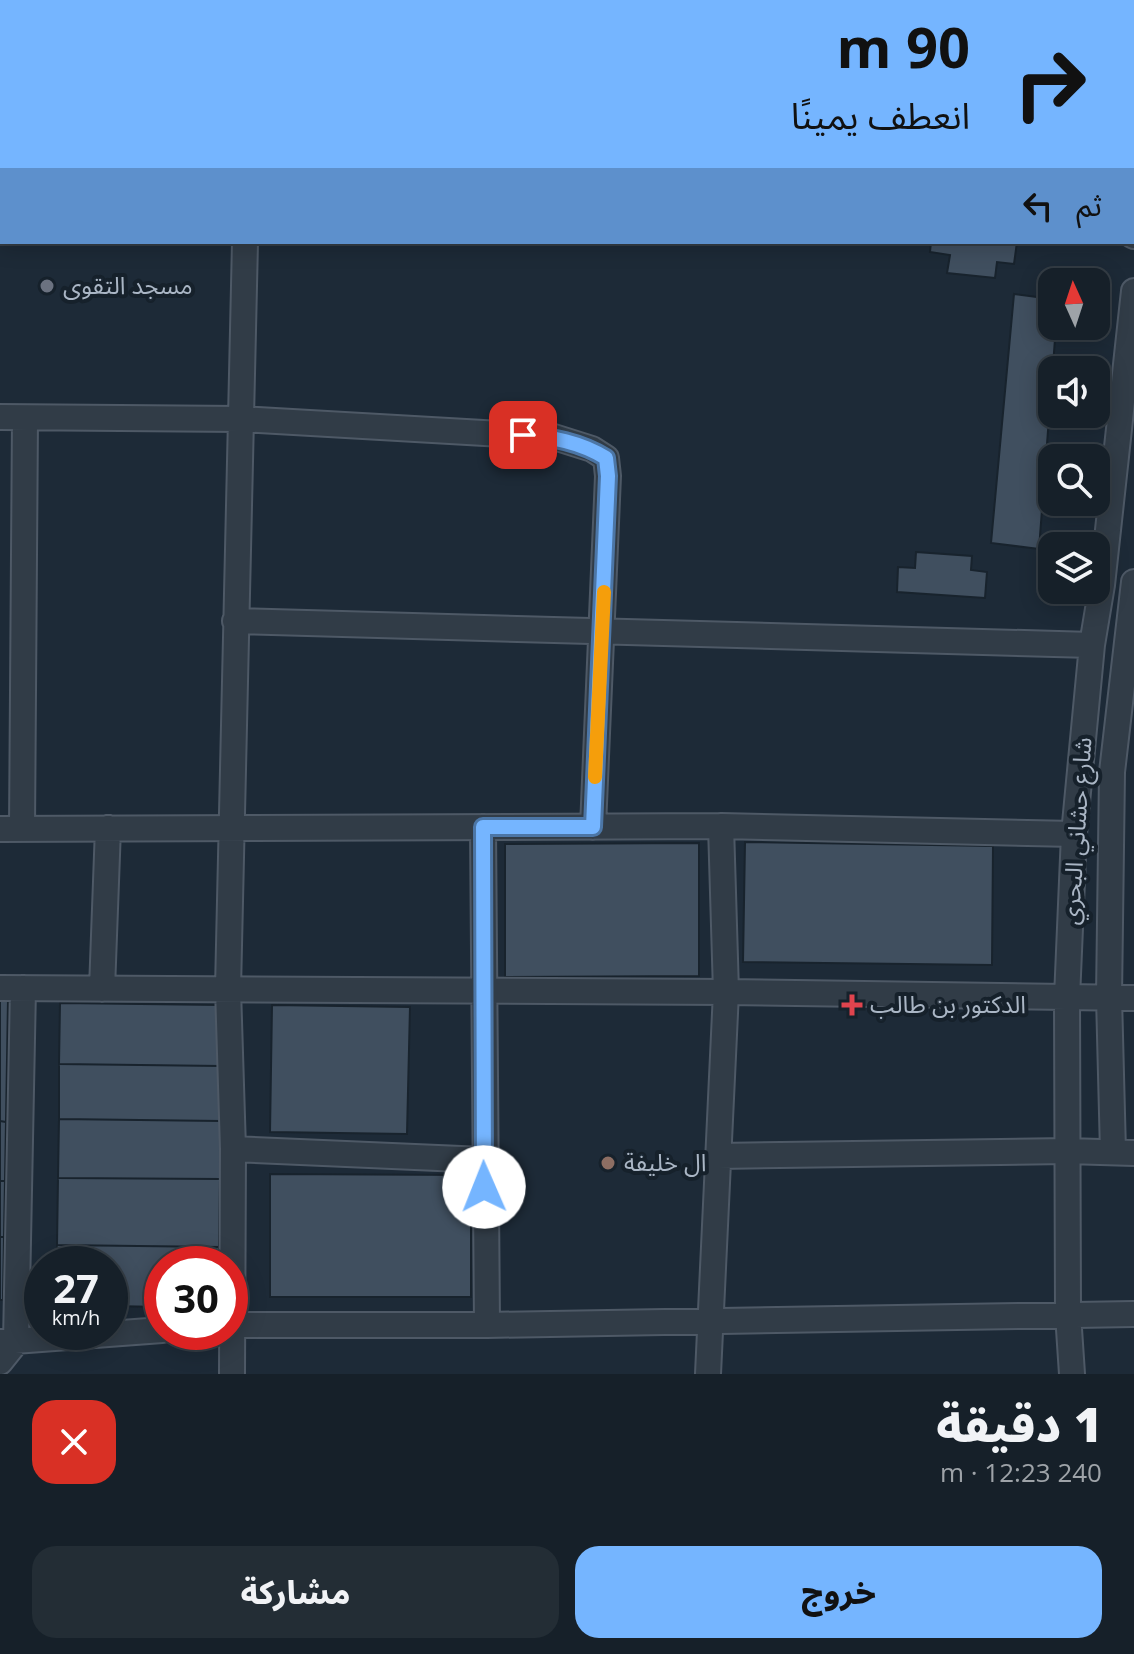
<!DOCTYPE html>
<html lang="ar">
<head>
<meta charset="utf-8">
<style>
  :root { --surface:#162029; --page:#232d35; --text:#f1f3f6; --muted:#9ea3a8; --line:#353e46; --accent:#75b5ff }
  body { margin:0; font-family:"Open Sans","Noto Sans Arabic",sans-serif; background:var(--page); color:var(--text); direction:rtl; height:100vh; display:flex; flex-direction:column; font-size:30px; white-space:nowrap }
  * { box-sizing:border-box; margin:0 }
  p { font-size:26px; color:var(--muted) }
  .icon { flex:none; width:44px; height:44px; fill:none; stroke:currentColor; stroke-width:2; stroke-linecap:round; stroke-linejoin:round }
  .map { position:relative; height:1374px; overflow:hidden; direction:ltr }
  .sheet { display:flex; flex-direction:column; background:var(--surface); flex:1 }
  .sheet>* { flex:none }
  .hud { position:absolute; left:0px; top:0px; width:1134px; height:244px; box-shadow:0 4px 20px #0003,0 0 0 2px var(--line); direction:rtl; background:#75b5ff; color:#111; overflow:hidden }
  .needle { width:52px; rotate:357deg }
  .fabs { position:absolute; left:1038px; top:268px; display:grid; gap:16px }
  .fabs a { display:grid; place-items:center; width:72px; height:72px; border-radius:16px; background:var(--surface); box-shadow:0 4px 20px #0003,0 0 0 2px var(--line); font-size:40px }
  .speed { position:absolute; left:24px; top:1246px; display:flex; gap:16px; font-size:40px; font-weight:700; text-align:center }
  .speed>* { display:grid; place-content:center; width:104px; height:104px; border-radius:50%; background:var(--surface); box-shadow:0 4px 20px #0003,0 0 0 2px var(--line); line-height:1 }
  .speed small { font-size:20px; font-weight:400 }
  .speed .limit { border:12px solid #d22; background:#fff; color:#111 }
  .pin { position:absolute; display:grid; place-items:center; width:68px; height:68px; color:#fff; margin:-34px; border-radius:16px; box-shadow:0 4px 12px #0006 }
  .me { position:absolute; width:88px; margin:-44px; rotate:359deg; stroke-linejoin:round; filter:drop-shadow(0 0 6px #0008) }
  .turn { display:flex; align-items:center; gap:28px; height:168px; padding:0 32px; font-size:36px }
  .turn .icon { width:104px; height:104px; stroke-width:2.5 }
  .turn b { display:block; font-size:56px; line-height:68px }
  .then { display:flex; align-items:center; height:76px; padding:0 32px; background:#0003; gap:16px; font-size:30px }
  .round { display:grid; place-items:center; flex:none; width:84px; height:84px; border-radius:24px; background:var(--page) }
  .headline { display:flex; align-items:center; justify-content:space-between; height:136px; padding:0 32px }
  h1 { font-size:48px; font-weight:800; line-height:60px }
  .button { display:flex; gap:16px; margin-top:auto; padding:16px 32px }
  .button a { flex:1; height:92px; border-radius:24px; background:var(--accent); color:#111; font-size:32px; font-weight:800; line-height:92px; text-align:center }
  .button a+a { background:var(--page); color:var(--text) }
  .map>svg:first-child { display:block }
  .building { fill:#404f5f; stroke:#18232d; stroke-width:2 }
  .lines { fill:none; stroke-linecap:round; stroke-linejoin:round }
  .minor-casing { stroke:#4e5966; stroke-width:28 }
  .minor { stroke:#313c47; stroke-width:24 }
  .route-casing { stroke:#4c76a6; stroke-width:20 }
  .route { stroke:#75b5ff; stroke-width:14 }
  .slow { stroke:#f59e0b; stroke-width:14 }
  .worship-dot { fill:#6b7280; stroke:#16212b; stroke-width:3 }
  .health-dot { fill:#e0444e; stroke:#16212b; stroke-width:3 }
  .education-dot { fill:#8d6e63; stroke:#16212b; stroke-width:3 }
  .labels { text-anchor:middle; stroke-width:8; stroke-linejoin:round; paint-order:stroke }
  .poi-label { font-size:24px; fill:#aab6c5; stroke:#16212b; text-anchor:start }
  .street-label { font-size:24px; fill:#aab6c5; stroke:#16212b }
</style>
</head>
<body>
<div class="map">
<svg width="1134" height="1374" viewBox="0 0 1134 1374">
  <rect width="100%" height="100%" fill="#1d2a37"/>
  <path class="building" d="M931 242H1017L1014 264 997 262 995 278 947 273 950 255 930 252Z
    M1014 294 1052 299V326H1056L1039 549 991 543Z
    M916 552 972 556 971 570 987 572 985 598 897 592 898 567 915 568Z
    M745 842 993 846 992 965 743 962Z
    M699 843V976L505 977V844Z
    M0 999H8L6 1122 0 1121Z
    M60 1003 221 1005 220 1066 59 1064Z
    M272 1005 410 1007 407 1134 270 1132Z
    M59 1064 220 1066V1121L59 1119Z
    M59 1119 220 1121V1179L58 1178Z
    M0 1121 6 1122 5 1181H0Z
    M270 1174 471 1175V1297H270Z
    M58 1178 220 1179 219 1247 57 1245Z
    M0 1181H5L4 1237H0Z
    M0 1237H4L3 1300H0Z
    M57 1245 219 1247V1264H162V1307L110 1306V1264H57Z"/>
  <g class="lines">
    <defs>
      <path id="minor" d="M3 0 18 2
        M1060 0 1075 2
        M92 2 93 0
        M484 2V0
        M804 2V0
        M1132 10H1134
        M1132 235 1134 236
        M0 417 240 419 554 437 592 449 606 458 608 476 593 827
        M235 621 1092 645
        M483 827 487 1325
        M0 829 721 826 1074 834
        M22 829 25 418
        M0 988 726 992 721 826
        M102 989 108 828
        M233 1149 484 1160
        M1113 1152 1109 997 1112 772 1134 582
        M718 1156 1067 1151 1134 1153
        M230 1325H487L1134 1314
        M1 1342 162 1330
        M0 1362 16 1342 23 988
        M232 1374 233 1149 228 989 245 242
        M708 1374 726 992 1134 998
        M1072 1374 1068 1314 1067 998 1074 834 1092 645 1102 585 1134 291"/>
    </defs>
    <use href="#minor" class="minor-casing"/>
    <use href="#minor" class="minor"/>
  </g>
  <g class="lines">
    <defs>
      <path id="route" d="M484 1187 483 827H593L608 476 606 458C580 442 552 437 523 435"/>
    </defs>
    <use href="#route" class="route-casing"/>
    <use href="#route" class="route"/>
    <path class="slow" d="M595 777 604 592"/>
  </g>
  <circle class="worship-dot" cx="47" cy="286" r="8"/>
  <path class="health-dot" d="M848 993h8v8h8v8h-8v8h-8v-8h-8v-8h8z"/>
  <circle class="education-dot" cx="608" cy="1163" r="8"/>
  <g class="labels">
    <g class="poi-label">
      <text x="63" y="294">مسجد التقوى</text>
      <text x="870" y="1013">الدكتور بن طالب</text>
      <text x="624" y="1171">ال خليفة</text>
    </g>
    <g class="street-label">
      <text transform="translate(1077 831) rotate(-86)" y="8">شارع حشاني البحري</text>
    </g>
  </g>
</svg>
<div class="fabs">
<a><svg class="needle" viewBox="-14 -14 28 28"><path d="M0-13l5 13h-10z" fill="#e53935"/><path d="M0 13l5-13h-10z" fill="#9ea3a8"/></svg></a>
<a><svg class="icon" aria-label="sound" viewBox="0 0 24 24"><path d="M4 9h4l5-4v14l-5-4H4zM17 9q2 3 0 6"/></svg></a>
<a><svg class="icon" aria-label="search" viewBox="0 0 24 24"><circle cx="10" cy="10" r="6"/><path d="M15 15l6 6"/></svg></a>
<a><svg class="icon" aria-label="layers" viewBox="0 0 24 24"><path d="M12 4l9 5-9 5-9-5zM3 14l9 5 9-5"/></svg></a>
</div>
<div class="speed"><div>27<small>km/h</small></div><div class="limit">30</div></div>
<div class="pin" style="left:523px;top:435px;background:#d93025"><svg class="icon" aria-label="arrive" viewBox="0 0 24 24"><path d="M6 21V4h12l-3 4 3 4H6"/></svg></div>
<svg class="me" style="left:484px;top:1187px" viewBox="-20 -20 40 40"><circle r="19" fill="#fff"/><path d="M0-13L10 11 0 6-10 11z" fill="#75b5ff"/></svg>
<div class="hud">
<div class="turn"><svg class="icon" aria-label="right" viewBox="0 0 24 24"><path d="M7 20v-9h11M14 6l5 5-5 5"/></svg><div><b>90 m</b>انعطف يمينًا</div></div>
<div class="then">ثم<svg class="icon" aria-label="left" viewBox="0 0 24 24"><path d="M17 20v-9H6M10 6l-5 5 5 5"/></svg></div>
</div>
</div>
<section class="sheet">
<div class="headline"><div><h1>1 دقيقة</h1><p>240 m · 12:23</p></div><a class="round" style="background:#d93025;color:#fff"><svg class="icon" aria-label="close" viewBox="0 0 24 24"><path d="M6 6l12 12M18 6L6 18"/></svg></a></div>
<div class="button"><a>خروج</a><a>مشاركة</a></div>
</section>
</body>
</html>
